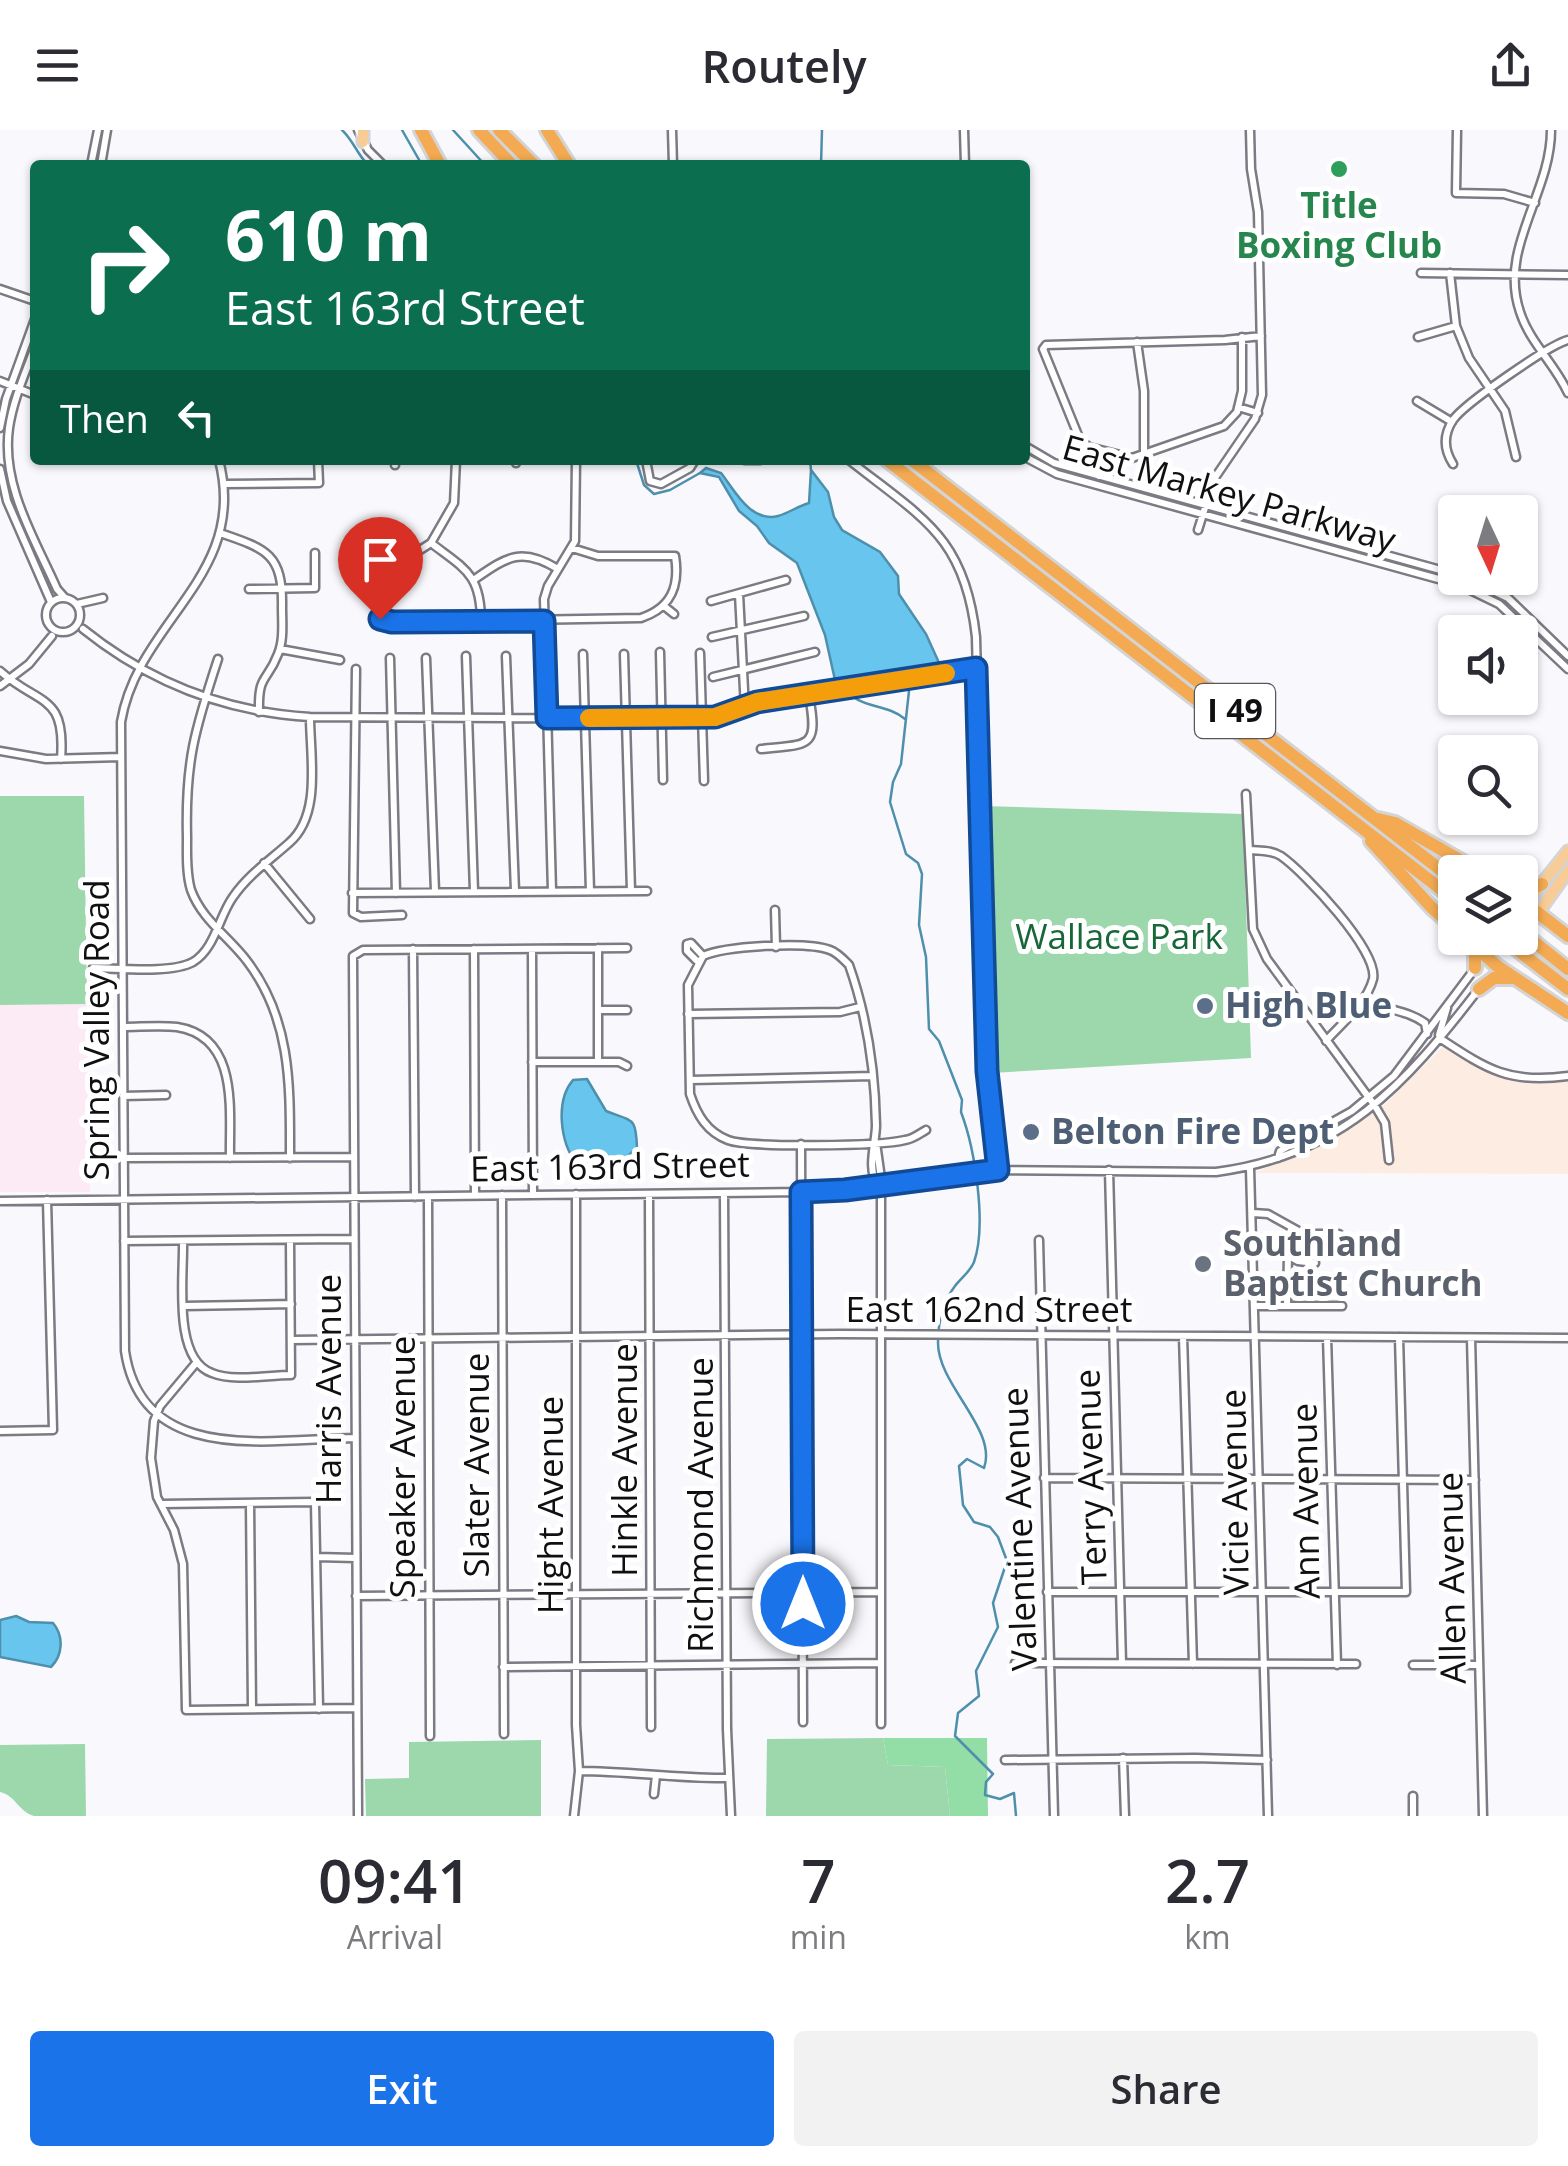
<!DOCTYPE html>
<html lang="en">
<head>
<meta charset="utf-8">
<style>
  :root { --surface:#fff; --page:#f2f2f3; --text:#2b2b33; --muted:#7c7c81; --accent:#1a73e8 }
  body { margin:0; font-family:"Open Sans",sans-serif; background:var(--page); color:var(--text); height:100vh; display:flex; flex-direction:column; font-size:38px; white-space:nowrap }
  * { box-sizing:border-box; margin:0 }
  p { font-size:32px; color:var(--muted) }
  .icon { flex:none; width:55px; height:55px; fill:none; stroke:currentColor; stroke-width:2; stroke-linecap:round; stroke-linejoin:round }
  .map { position:relative; height:1686px; overflow:hidden }
  .sheet { display:flex; flex-direction:column; background:var(--surface); flex:1 }
  .sheet>* { flex:none }
  .hud { position:absolute; left:30px; top:30px; width:1000px; height:305px; border-radius:10px; box-shadow:0 2px 8px #0004; background:#0b6e4f; color:#fff; overflow:hidden }
  .needle { width:65px; rotate:176deg }
  .tools { position:absolute; left:1438px; top:365px; display:grid; gap:20px }
  .tools a { display:grid; place-items:center; width:100px; height:100px; border-radius:10px; background:var(--surface); box-shadow:0 2px 8px #0004; font-size:50px }
  .pin { position:absolute; display:grid; place-items:center; width:85px; height:85px; color:#fff; margin:-102px -42px; border-radius:50% 50% 50% 0; rotate:-45deg; box-shadow:0 0 10px #0007 }
  .pin .icon { rotate:45deg }
  .me { position:absolute; width:110px; margin:-55px; rotate:0deg; stroke-linejoin:round; filter:drop-shadow(0 0 8px #0008) }
  .turn { display:flex; align-items:center; gap:35px; height:210px; padding:0 30px; font-size:45px }
  .turn .icon { width:130px; height:130px; stroke-width:2.5 }
  .turn b { display:block; font-size:70px; line-height:85px }
  .then { display:flex; align-items:center; height:95px; padding:0 30px; background:#0003; gap:20px; font-size:38px }
  .eta { display:flex; justify-content:space-evenly; align-items:center; height:170px; text-align:center }
  .eta b { font-size:60px; font-weight:600; line-height:70px }
  .cta { display:flex; gap:20px; margin-top:auto; padding:20px 30px }
  .cta a { flex:1; height:115px; border-radius:10px; background:var(--accent); color:#fff; font-size:40px; font-weight:600; line-height:115px; text-align:center }
  .cta a+a { background:var(--page); color:var(--text) }
  header { display:flex; justify-content:space-between; align-items:center; height:130px; padding:0 30px; background:var(--surface); font-size:45px; font-weight:600 }
  .map>svg:first-child { display:block }
  .industrial { fill:#fdece1 }
  .education { fill:#fceaf4 }
  .green { fill:#9dd8ad }
  .forest { fill:#93dda7 }
  .water { fill:#68c5ed; stroke:#4e8fac; stroke-width:2.5 }
  .lines { fill:none; stroke-linecap:round; stroke-linejoin:round }
  .stream { stroke:#4e8fac; stroke-width:2.5 }
  .minor-casing { stroke:#7c7b84; stroke-width:11 }
  .major-casing { stroke:#d4d4d5; stroke-width:15 }
  .highway-casing { stroke:#d4d4d5; stroke-width:18 }
  .minor { stroke:#fff; stroke-width:6 }
  .major { stroke:#f8cc97; stroke-width:10 }
  .highway { stroke:#f3aa52; stroke-width:12 }
  .highway-bridge-casing { stroke:#d4d4d5; stroke-width:18; stroke-linecap:butt }
  .highway-bridge { stroke:#f3aa52; stroke-width:12 }
  .route-casing { stroke:#114b97; stroke-width:25 }
  .route { stroke:#1a73e8; stroke-width:18 }
  .slow { stroke:#f59e0b; stroke-width:18 }
  .leisure-dot { fill:#2e9e5b; stroke:#fff; stroke-width:4 }
  .service-dot { fill:#5c6f8a; stroke:#fff; stroke-width:4 }
  .worship-dot { fill:#6b7280; stroke:#fff; stroke-width:4 }
  .labels { text-anchor:middle; stroke-width:10; stroke-linejoin:round; paint-order:stroke }
  .shield { fill:#fff; stroke:#58585a; stroke-width:2.5 }
  .shield-label { font-size:32px; font-weight:bold; fill:#101013 }
  .leisure-label { font-size:35px; font-weight:bold; fill:#27864d; stroke:#fff }
  .street-label { font-size:35px; fill:#101013; stroke:#fff }
  .park-label { font-size:35px; fill:#166838; stroke:#fff }
  .service-label { font-size:35px; font-weight:bold; fill:#4e5e75; stroke:#fff; text-anchor:start }
  .worship-label { font-size:35px; font-weight:bold; fill:#5b616d; stroke:#fff; text-anchor:start }
</style>
</head>
<body>
<header><svg class="icon" aria-label="menu" viewBox="0 0 24 24"><path d="M4 6h16M4 12h16M4 18h16"/></svg>Routely<svg class="icon" aria-label="share" viewBox="0 0 24 24"><path d="M12 15V3M7 8l5-5 5 5M5 13v7h14v-7"/></svg></header>
<div class="map">
<svg width="1568" height="1686" viewBox="0 0 1568 1686">
  <rect width="100%" height="100%" fill="#f9f9fd"/>
  <path class="industrial" d="M1444 916 1494 946 1540 954 1568 950V1044L1254 1043 1322 1015 1366 987 1385 974Z"/>
  <path class="education" d="M87 874 90 1062H0V875Z"/>
  <path class="green" d="M0 666H84L87 874 0 875Z
    M983 676 1243 684 1251 928 992 943 986 808 989 792Z
    M883 1608 888 1635 945 1637 950 1686H766L767 1609Z
    M541 1610V1686H366L365 1649 409 1648V1612Z
    M85 1614 86 1686C70 1686 49 1686 34 1686 19 1682 15 1665 0 1662V1615Z"/>
  <path class="forest" d="M883 1608H987L988 1686H950L945 1637 888 1635Z"/>
  <path class="water" d="M706 338 721 343C734 359 750 393 778 386 789 383 798 376 809 373L811 340 828 362 834 387 842 400 880 422 898 446 899 464 926 504 941 537 849 555 835 550 825 505 797 433 769 413 757 396 739 381 719 347 700 343Z
    M587 949 606 981C633 992 636 986 637 1018L612 1040 577 1034C560 1013 555 971 573 950Z
    M16 1486 29 1492 53 1493C64 1506 63 1525 51 1537L0 1527V1490Z"/>
  <g class="lines">
    <path class="stream" d="M342 0C353 10 357 24 368 35
      M402 0 422 35
      M453 0 485 35
      M821 35 822 0
      M636 330 644 355 654 364 670 360 700 343
      M810 330 811 340
      M844 555C856 580 885 572 905 589
      M909 561 901 634 893 652 890 672 906 724 918 733 922 744 919 795 926 827 929 899 939 911 962 970 961 982C975 1019 987 1095 974 1132 970 1142 961 1148 955 1156 942 1173 938 1192 938 1213 938 1255 998 1300 984 1338L967 1329 959 1336 963 1375 974 1392 990 1397 998 1407 1007 1431 993 1473 998 1497 976 1541 979 1566 958 1583 955 1606 993 1644 986 1652 985 1665 1000 1669 1014 1663 1016 1686"/>
    <defs>
      <path id="minor" d="M358 0 368 20 383 35
        M672 0 673 35
        M964 0 965 35
        M1457 0 1456 63 1504 64 1535 73
        M1551 0C1551 64 1498 118 1520 182 1530 213 1555 234 1568 263
        M91 35 98 0
        M101 35 107 0
        M1421 143 1568 145
        M1450 143 1456 196 1469 228 1505 281 1516 327
        M0 159 35 171
        M1242 207V261L1237 282 1224 296 1132 328 1089 317 1080 310 1043 219 1046 215 1225 210 1261 206
        M1418 207 1456 196
        M1137 212 1144 261V324
        M35 217C25 244 13 270 9 298 1 356 35 409 57 459L65 468
        M0 251 35 265
        M1417 271 1452 292
        M1238 277 1258 283
        M0 298 6 269 35 189
        M1025 316 1054 333 1455 444
        M1025 327 1057 344 1460 455 1499 474 1568 539
        M219 330C249 446 138 490 121 592L125 1221C142 1336 270 1309 355 1308
        M395 330V335
        M456 330 454 373 431 413 390 439 380 462V489L392 492 641 488C671 478 680 457 675 426H598L572 418
        M516 330V333
        M646 330 650 351 661 354 690 338 695 330
        M745 330H760
        M849 330C922 388 965 406 976 507L987 941 998 1040
        M1453 334C1444 320 1443 305 1453 290 1464 274 1549 215 1568 210
        M0 339 7 371 51 472
        M1099 346 1105 321
        M224 354 319 353 318 330
        M1198 400 1214 349 1255 289 1262 265 1258 82 1251 39 1250 0
        M220 403C267 419 283 424 282 477 282 493 284 510 278 524 267 553 258 543 259 582
        M431 413C465 439 481 444 481 492
        M1466 448 1508 468 1568 526
        M475 449C508 426 522 417 558 439
        M249 459 315 458V423
        M739 464 745 579
        M46 485a17 17 0 1 1 34 0a17 17 0 1 1-34 0Z
        M711 471 786 450
        M77 474 103 468
        M664 476 674 484
        M83 499C149 552 226 582 310 587L702 589 735 582 757 572 976 537
        M712 507 804 486
        M280 519 340 530
        M660 522 663 650
        M700 523 704 651
        M583 524 590 761
        M624 524 631 761
        M466 526 474 761
        M506 526 515 761
        M390 528 396 763
        M426 528 435 761
        M218 529C195 599 185 632 187 707 187 724 186 743 191 760 202 790 229 807 247 831 292 890 290 957 290 1028
        M356 539 353 783 361 787 402 785
        M0 541C39 576 66 563 61 629
        M713 547 815 522
        M0 556 29 534 52 506
        M761 619C809 614 819 619 809 566
        M0 621 46 629 121 627
        M1246 664 1253 799 1267 829 1375 976 1385 993 1389 1030
        M1251 720C1261 721 1272 720 1281 726 1304 742 1379 821 1373 849 1367 873 1342 893 1326 911
        M264 733 310 789
        M552 761 544 469 548 456 575 411 576 330
        M352 763 647 761
        M775 780 776 817
        M598 818V932
        M413 819 415 1067
        M474 819 475 1065
        M532 819 533 1065
        M698 832 687 821V814L691 813 703 826
        M93 838C118 838 171 844 193 832 215 819 219 786 233 767 248 745 270 730 289 713 322 685 310 626 310 587
        M1364 868C1384 881 1406 879 1425 893L1427 904
        M1447 878 1439 905 1441 909C1488 940 1510 954 1568 946
        M599 880H627
        M688 884 840 882 860 877
        M123 897C140 897 160 895 177 897 240 907 229 982 230 1028
        M532 932H619L627 936
        M690 950 873 946
        M123 966 166 965
        M876 1013 881 1048V1594
        M801 1014 803 1592
        M123 1028 353 1027
        M1278 1028 1280 1021 1352 981 1394 946 1476 837
        M1250 1038 1268 1686
        M1109 1040 1122 1533
        M878 1055C866 1039 876 1013 876 995 875 940 867 886 849 835 843 829 838 823 830 820 807 811 725 816 703 826L688 855 690 964C697 985 707 1002 728 1010 749 1018 882 1016 905 1010 913 1009 919 1004 926 1000
        M724 1063 727 1599 731 1686
        M649 1064 651 1597
        M502 1065 504 1604
        M428 1067 430 1606
        M0 1071 801 1062 845 1060 998 1040 1216 1042C1342 1025 1404 956 1478 860
        M1253 1083 1268 1084 1304 1104H1339
        M1254 1107 1298 1131 1315 1133
        M1039 1110 1054 1686
        M124 1111 353 1109
        M183 1111C184 1146 172 1229 212 1243 234 1252 267 1245 291 1245L290 1110
        M184 1176 291 1174
        M1255 1176H1342
        M1287 1176 1288 1125
        M1183 1206 1193 1534
        M1327 1207 1337 1535
        M1471 1208 1483 1686
        M291 1210 840 1204 1568 1208
        M196 1233 160 1276 154 1291 151 1328 157 1367 174 1400 183 1434 186 1580 356 1578
        M0 1301 53 1300 47 1070
        M1044 1348 1475 1350
        M250 1373 252 1579
        M161 1374 315 1372 319 1579
        M316 1427 356 1428
        M1047 1462H1406L1399 1207
        M356 1466 881 1462
        M1015 1533 1356 1534
        M1413 1535H1479
        M503 1537 881 1533
        M1123 1628 1125 1686
        M1005 1630 1195 1628 1267 1630
        M579 1641C630 1641 678 1649 728 1648
        M654 1664 656 1645
        M1413 1666V1686
        M358 1686 353 826 363 820 627 818
        M574 1686 579 1641 576 1595V1064"/>
      <path id="major" d="M363 0V12
        M1520 781 1568 721
        M1521 807 1568 741
        M1485 824 1499 808"/>
      <path id="highway" d="M421 0 440 35
        M479 0 512 35
        M499 0 534 35
        M547 0 569 35
        M887 330 1455 770
        M912 330 1455 751
        M1378 689 1395 693 1481 742
        M1371 711 1432 778 1455 798
        M1520 764 1542 754
        M1520 769 1568 806
        M1466 808 1497 836 1568 883
        M1533 811 1568 839
        M1470 813 1475 824V838
        M1524 825 1568 859
        M1479 859 1494 848H1512"/>
    </defs>
    <use href="#minor" class="minor-casing"/>
    <use href="#major" class="major-casing"/>
    <use href="#highway" class="highway-casing"/>
    <use href="#minor" class="minor"/>
    <use href="#major" class="major"/>
    <use href="#highway" class="highway"/>
    <defs>
      <path id="highway-bridge" d="M1520 801 1533 811
        M1503 808 1524 825"/>
    </defs>
    <use href="#highway-bridge" class="highway-bridge-casing"/>
    <use href="#highway-bridge" class="highway-bridge"/>
  </g>
  <g class="lines">
    <defs>
      <path id="route" d="M380 489 392 492 544 491 547 588 715 587 757 572 976 538 987 941 998 1040 845 1060 801 1062 803 1474"/>
    </defs>
    <use href="#route" class="route-casing"/>
    <use href="#route" class="route"/>
    <path class="slow" d="M589 588 715 587 757 572 946 543"/>
  </g>
  <circle class="leisure-dot" cx="1339" cy="39" r="10"/>
  <g class="service-dot">
    <circle cx="1205" cy="876" r="10"/>
    <circle cx="1031" cy="1002" r="10"/>
  </g>
  <circle class="worship-dot" cx="1203" cy="1134" r="10"/>
  <g class="labels">
    <rect class="shield" x="1195" y="554" width="80" height="54" rx="8"/>
    <g class="shield-label">
      <text x="1235" y="592">I 49</text>
    </g>
    <g class="leisure-label">
      <text x="1339" y="88">Title<tspan x="1339" dy="40">Boxing Club</tspan></text>
    </g>
    <g class="street-label">
      <text transform="translate(1229 364) rotate(16)" y="12">East Markey Parkway</text>
      <text transform="translate(97 900) rotate(-90)" y="12">Spring Valley Road</text>
      <text transform="translate(610 1037) rotate(-1)" y="12">East 163rd Street</text>
      <text x="989" y="1192">East 162nd Street</text>
      <text transform="translate(329 1259) rotate(-90)" y="12">Harris Avenue</text>
      <text transform="translate(625 1330) rotate(-90)" y="12">Hinkle Avenue</text>
      <text transform="translate(477 1335) rotate(-90)" y="12">Slater Avenue</text>
      <text transform="translate(403 1337) rotate(-90)" y="12">Speaker Avenue</text>
      <text transform="translate(1091 1347) rotate(-92)" y="12">Terry Avenue</text>
      <text transform="translate(1235 1362) rotate(-91)" y="12">Vicie Avenue</text>
      <text transform="translate(1306 1371) rotate(-91)" y="12">Ann Avenue</text>
      <text transform="translate(551 1375) rotate(-90)" y="12">Hight Avenue</text>
      <text transform="translate(701 1375) rotate(-90)" y="12">Richmond Avenue</text>
      <text transform="translate(1020 1399) rotate(-92)" y="12">Valentine Avenue</text>
      <text transform="translate(1452 1448) rotate(-91)" y="12">Allen Avenue</text>
    </g>
    <g class="park-label">
      <text x="1119" y="819">Wallace Park</text>
    </g>
    <g class="service-label">
      <text x="1225" y="888">High Blue</text>
      <text x="1051" y="1014">Belton Fire Dept</text>
    </g>
    <g class="worship-label">
      <text x="1223" y="1126">Southland<tspan x="1223" dy="40">Baptist Church</tspan></text>
    </g>
  </g>
</svg>
<div class="tools">
<a><svg class="needle" viewBox="-14 -14 28 28"><path d="M0-13l5 13h-10z" fill="#e53935"/><path d="M0 13l5-13h-10z" fill="#7c7c81"/></svg></a>
<a><svg class="icon" aria-label="sound" viewBox="0 0 24 24"><path d="M4 9h4l5-4v14l-5-4H4zM17 9q2 3 0 6"/></svg></a>
<a><svg class="icon" aria-label="search" viewBox="0 0 24 24"><circle cx="10" cy="10" r="6"/><path d="M15 15l6 6"/></svg></a>
<a><svg class="icon" aria-label="layers" viewBox="0 0 24 24"><path d="M12 4l9 5-9 5-9-5zM3 14l9 5 9-5"/></svg></a>
</div>
<div class="pin" style="left:380px;top:489px;background:#d93025"><svg class="icon" aria-label="arrive" viewBox="0 0 24 24"><path d="M6 21V4h12l-3 4 3 4H6"/></svg></div>
<svg class="me" style="left:803px;top:1474px" viewBox="-20 -20 40 40"><circle r="17" fill="#1a73e8" stroke="#fff" stroke-width="3"/><path d="M0-11L8 9 0 5-8 9z" fill="#fff"/></svg>
<div class="hud">
<div class="turn"><svg class="icon" aria-label="right" viewBox="0 0 24 24"><path d="M7 20v-9h11M14 6l5 5-5 5"/></svg><div><b>610 m</b>East 163rd Street</div></div>
<div class="then">Then<svg class="icon" aria-label="left" viewBox="0 0 24 24"><path d="M17 20v-9H6M10 6l-5 5 5 5"/></svg></div>
</div>
</div>
<section class="sheet">
<div class="eta">
<div><b>09:41</b><p>Arrival</p></div>
<div><b>7</b><p>min</p></div>
<div><b>2.7</b><p>km</p></div>
</div>
<div class="cta"><a>Exit</a><a>Share</a></div>
</section>
</body>
</html>
